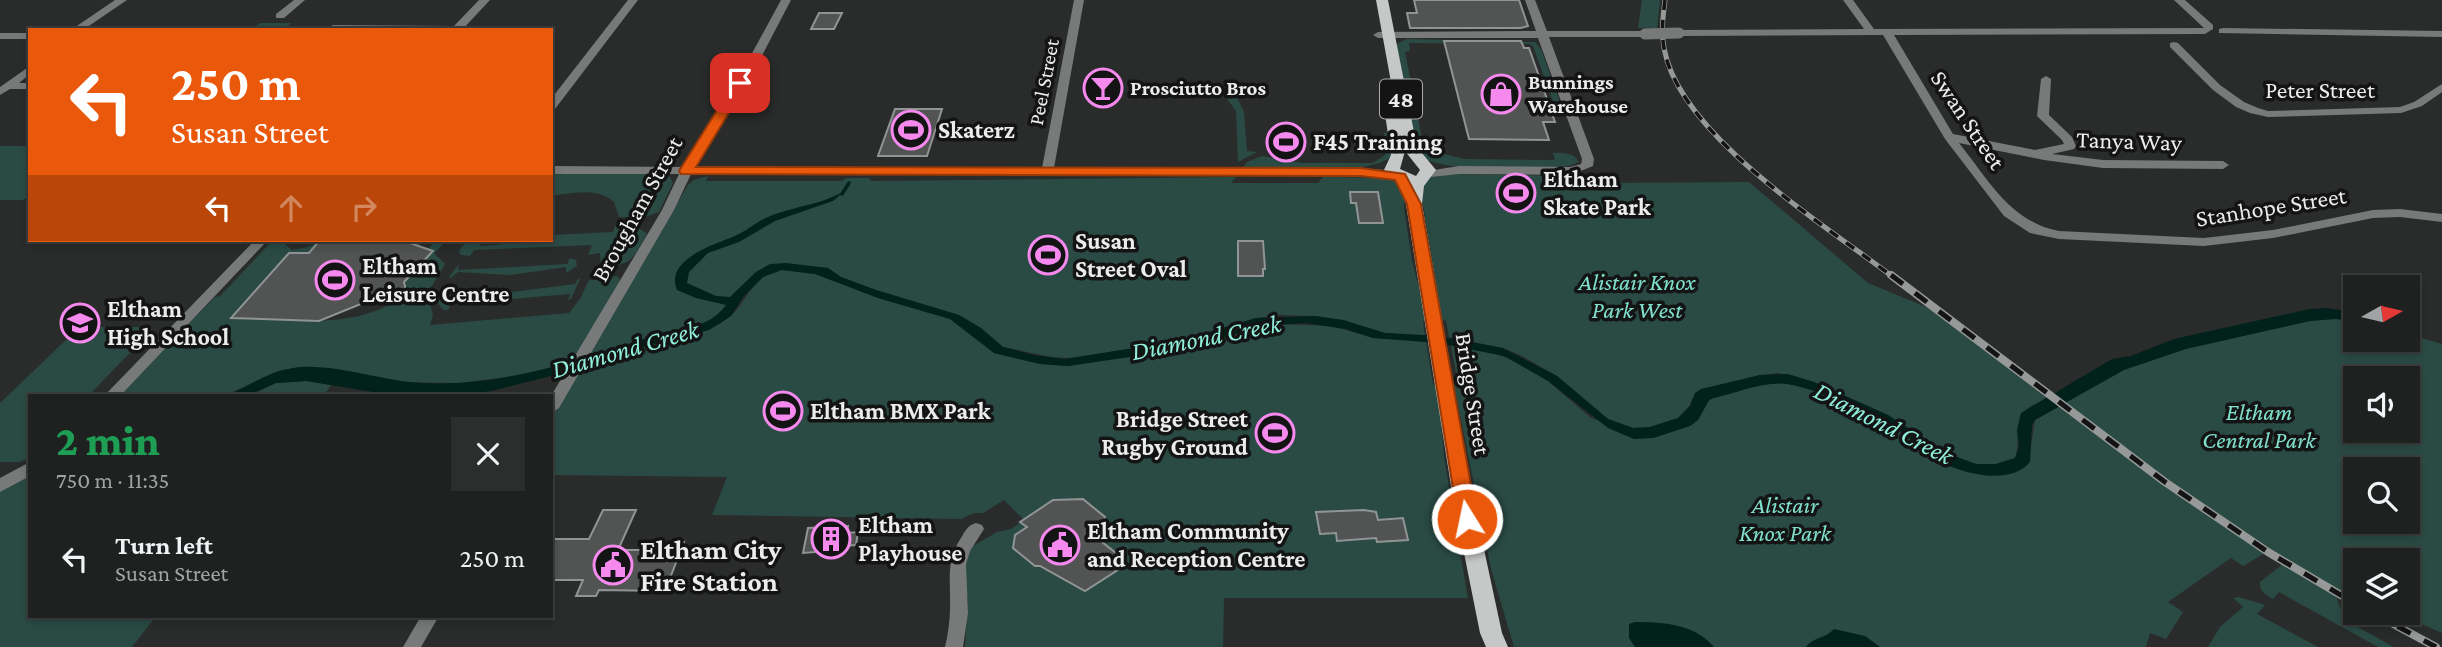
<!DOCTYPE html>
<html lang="en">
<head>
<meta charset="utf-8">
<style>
  :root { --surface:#1f2120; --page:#2c2e2d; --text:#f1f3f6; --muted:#a1a3a5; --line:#3c3e3e }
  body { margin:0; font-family:"Crimson Pro",serif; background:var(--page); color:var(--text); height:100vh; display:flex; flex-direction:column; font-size:26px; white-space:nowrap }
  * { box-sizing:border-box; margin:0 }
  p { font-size:23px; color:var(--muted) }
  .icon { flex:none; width:38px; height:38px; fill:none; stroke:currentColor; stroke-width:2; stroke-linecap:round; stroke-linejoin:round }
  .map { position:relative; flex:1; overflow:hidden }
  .details { position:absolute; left:28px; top:394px; width:525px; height:224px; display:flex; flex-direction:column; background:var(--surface); border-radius:0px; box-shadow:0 4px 10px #0003,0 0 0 2px var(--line) }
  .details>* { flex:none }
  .top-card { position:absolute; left:28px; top:28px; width:525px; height:214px; border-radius:0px; box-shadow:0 4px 10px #0003,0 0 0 2px var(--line); background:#ea580c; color:#fff; overflow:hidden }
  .needle { width:46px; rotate:82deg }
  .fabs { position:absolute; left:2343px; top:275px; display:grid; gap:14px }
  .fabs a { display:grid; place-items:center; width:77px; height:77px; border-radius:0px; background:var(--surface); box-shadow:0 4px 10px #0003,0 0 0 2px var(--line); font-size:35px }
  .pin { position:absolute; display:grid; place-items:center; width:60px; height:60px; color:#fff; margin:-30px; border-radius:14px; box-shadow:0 4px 10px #0006 }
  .me { position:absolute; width:77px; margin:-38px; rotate:350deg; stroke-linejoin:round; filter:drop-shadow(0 0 5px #0008) }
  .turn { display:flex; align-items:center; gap:24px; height:147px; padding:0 28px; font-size:32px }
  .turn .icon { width:91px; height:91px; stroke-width:2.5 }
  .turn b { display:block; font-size:49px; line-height:60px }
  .lanes { display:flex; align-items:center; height:66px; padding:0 28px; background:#0003; justify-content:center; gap:35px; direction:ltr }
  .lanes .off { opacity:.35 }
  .round { display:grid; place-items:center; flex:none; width:74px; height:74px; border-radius:0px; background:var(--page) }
  .overview { display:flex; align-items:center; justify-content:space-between; height:119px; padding:0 28px }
  h1 { font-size:42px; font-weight:800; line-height:52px; color:#1e9e55 }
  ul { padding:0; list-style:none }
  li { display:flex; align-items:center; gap:21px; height:91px; padding:0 28px }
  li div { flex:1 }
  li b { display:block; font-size:26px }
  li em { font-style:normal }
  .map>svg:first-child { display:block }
  .green { fill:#2a4b44; fill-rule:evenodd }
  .water { fill:#01211b }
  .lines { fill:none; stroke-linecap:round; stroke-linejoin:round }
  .stream { stroke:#01211b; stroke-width:3.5 }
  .building { fill:#515453; stroke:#919494; stroke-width:2 }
  .minor { fill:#787979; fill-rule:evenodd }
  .primary { fill:#c5c8c7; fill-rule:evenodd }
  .rail-far1-casing { stroke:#979998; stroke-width:5 }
  .rail-casing { stroke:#979998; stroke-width:8 }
  .rail-far1 { stroke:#131413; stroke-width:3.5; stroke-dasharray:10; stroke-linecap:butt }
  .rail { stroke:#131413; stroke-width:5; stroke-dasharray:15; stroke-linecap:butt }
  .minor-bridge { stroke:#787979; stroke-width:11 }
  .route { fill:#ea580c; stroke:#983908; stroke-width:2 }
  .labels { text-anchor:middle; stroke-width:7; stroke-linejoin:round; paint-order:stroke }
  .far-street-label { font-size:21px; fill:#ebedec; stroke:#131413 }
  .far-poi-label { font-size:21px; font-weight:bold; fill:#ebedec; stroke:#131413; text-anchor:start }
  .shield { fill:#131413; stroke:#aaacab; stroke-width:2 }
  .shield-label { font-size:23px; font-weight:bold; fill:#ebedec }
  .street-label { font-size:24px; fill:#ebedec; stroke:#131413 }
  .poi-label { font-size:24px; font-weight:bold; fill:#ebedec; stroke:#131413; text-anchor:start }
  .park-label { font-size:24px; font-style:italic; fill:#80e0cd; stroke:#131413 }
  .water-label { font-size:26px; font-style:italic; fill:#90efdc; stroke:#131413 }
  .near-poi-label { font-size:28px; font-weight:bold; fill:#ebedec; stroke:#131413; text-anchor:start }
</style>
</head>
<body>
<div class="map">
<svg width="2442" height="647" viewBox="0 0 2442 647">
  <rect width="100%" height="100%" fill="#292c2b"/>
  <path class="green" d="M1642 0H1660L1657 29 1638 28Z
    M260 23H291L288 26H328L325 30H93L256 26Z
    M1407 39 1535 42 1541 49 1565 116H1558L1533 46 1529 44 1409 43 1410 51 1405 52 1413 92 1402 88 1394 45Z
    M1228 85H1231L1244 112 1247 151 1257 152 1238 162 1236 111 1225 96H1228Z
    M1414 97 1422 139H1430L1433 151 1464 159 1555 160 1553 153C1563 153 1574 152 1579 162L1569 166 1556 167C1522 167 1447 174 1419 156L1405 103Z
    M1384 133H1389L1393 155C1375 176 1277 169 1246 169L1244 166 1247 162 1262 156 1302 163H1373L1385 155Z
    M0 146H30V196L23 200H0Z
    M551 174H660L670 177 673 183 659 212 645 217H619L614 202C598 187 572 193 551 196Z
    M1448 174 1577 176 1589 178 1594 183 1749 182 1868 283 1931 309 2047 397C2041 402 2033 404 2027 409 2013 423 2021 440 2015 458L1996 464H1976L1955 458 1888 415 1814 382 1778 373 1760 375 1719 386 1692 399 1690 405 1678 418 1650 427 1633 428 1608 419 1557 376 1522 356 1503 348 1449 337 1446 321 1442 320 1421 193 1422 183 1430 177Z
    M708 176 706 181H841L846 178H869L871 181 1236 177 1231 183H1318L1323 177 1391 178 1397 181 1404 194V209L1412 260 1427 320 1423 321 1425 335 1385 333 1343 320 1315 316 1280 315 1256 318 1201 336 1144 348 1074 358 1052 357 1003 347 981 328 959 315 876 290 841 277 828 268 777 264 756 272 731 297 720 314 709 322 689 329 666 332 598 356 585 358 688 185 694 180Z
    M615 226 639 228 647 234C632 260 632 266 601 266L600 253 588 255 592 245 474 250 470 256 461 255 459 252C463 242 472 240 482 241L479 246C503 245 527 240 551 240L553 235 613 232Z
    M273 240H289L285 244 292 250 308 247 319 242 309 253H289L232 318C282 318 356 333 404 295L406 279 429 254 408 250 413 243H421L418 248H429L433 243H444L434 253 445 264 427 294 433 315 430 325 569 313 580 299 589 280 617 276 620 280 575 360 528 374 461 383 394 382 355 373 302 367 278 371 226 395 118 396 215 297 220 296Z
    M570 258 576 260 577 266 566 273V267L511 275 458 272 451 278 449 277 459 264 458 270 567 264Z
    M782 270 815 274 878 298 950 319 994 353 1040 364 1068 366 1156 353 1278 324 1333 326 1373 338 1426 341 1433 384 1438 385 1444 457 1468 598H1224L1223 647H965L968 601 964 577 966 557 973 546 997 532 1011 529 1024 520 1004 500 983 513H974L961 519 712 515 727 477 551 475V418L579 369C604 363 627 352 651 345 678 337 704 336 727 319 747 304 751 274 782 270Z
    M578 279H580L571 299 568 300 570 294 451 304 448 310H443L435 299 438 295 504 293 575 284Z
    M2308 314 2355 319 2356 340H2408V334L2442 344V633L2396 613 2408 612V560H2356L2355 598 2339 592 2225 521 2056 398 2138 358ZM2356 378H2408V430H2356ZM2356 469H2408V522H2356Z
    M84 327H150L152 330 89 395 30 396V457L20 462H0V403L67 339Z
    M1451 345 1493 353 1515 361 1548 381 1591 418 1653 438 1690 426 1698 420 1709 400 1714 398C1737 393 1763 380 1788 384 1815 388 1879 416 1902 432 1911 438 1918 446 1926 453 1953 473 1987 476 2019 471L2030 453 2035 420 2060 406 2189 502 2265 553 2243 566 2231 558 2168 602 2183 612 2166 639 2150 633 2146 647H1514L1491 569 1454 385 1458 384Z
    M306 381 331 385 324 395 249 396 276 383Z
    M30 473V616H156L132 647H0V489Z
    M2283 564 2336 596 2345 620 2394 647H2378L2279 592 2273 599C2266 595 2259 591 2260 582Z
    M2239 597 2265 605 2257 614 2318 647H2208L2220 627 2243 607 2233 598Z"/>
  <path class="water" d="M846 190 833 201 775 221 739 242 708 253 689 272 687 283 716 296 730 297 756 272 770 264 786 263 828 268 841 277 876 290 959 315 981 328 1003 347 1034 355 1064 359 1178 341 1256 318 1315 316 1343 320 1385 333 1437 336 1503 348 1557 376 1608 419 1633 428 1650 427 1678 418 1690 406 1695 393 1701 389 1760 375 1788 374 1814 382 1888 415 1944 452 1976 464H1996L2015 458 2019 447 2017 430 2021 413 2112 359 2131 356 2174 339 2310 309 2328 308 2356 313 2355 322 2336 319 2310 321 2186 349 2124 370 2035 420 2032 425 2030 462C2009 487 1959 473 1935 459 1919 449 1908 435 1892 426 1867 412 1815 388 1787 384 1763 381 1737 393 1714 398L1709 400 1698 420 1690 426 1653 438 1634 439 1608 428 1548 381 1504 356 1438 343 1373 338 1345 329 1305 323 1262 326 1206 343 1156 353 1068 366 1040 364 994 353 950 319 878 298 815 274 782 270 763 277 744 296 731 316 709 330 647 346 591 366 491 391 459 395H392L306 381 276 383 249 395 226 396C254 384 269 370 300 367 337 364 383 381 422 383 503 387 580 360 656 335 682 326 708 330 726 305L696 298 677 290C664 259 716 244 735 236 747 231 756 222 768 217 794 206 822 205 846 190Z
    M1635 622C1663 622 1695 624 1714 647H1635L1629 638V624Z
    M1834 629 1865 636 1880 647H1806C1813 637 1825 639 1834 629Z"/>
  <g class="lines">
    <path class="stream" d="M842 194 849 183"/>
  </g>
  <path class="building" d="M1414 0H1519L1528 26 1521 28H1410L1407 13H1417Z
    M819 13H842L834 29H811Z
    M1444 41H1521L1524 48H1529L1555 122H1543L1549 140 1469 139Z
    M895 109H942L927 156H878Z
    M1350 192H1378L1383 223H1359L1356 203H1351Z
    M320 240H403L400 243H410L433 251 404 282 406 291 399 299H373L319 321 231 318 289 253H309Z
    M1238 241H1263L1265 269H1263V276H1238Z
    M1083 499 1105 517 1102 542 1121 557V568L1085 591 1040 566H1035L1013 548 1015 535 1027 527 1020 522 1053 500Z
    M603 510H636L618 550H668L671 542H684L665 591 599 590 596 596H576L583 580H551V539H589Z
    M1364 510 1376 512 1378 520 1403 518 1408 540 1377 542 1376 538 1337 541 1336 533 1320 534 1316 512Z
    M848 526 847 533 858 532 856 545 842 546V550L803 553 808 528Z"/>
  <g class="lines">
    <path class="minor" d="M115 0H127L83 30H71Z
      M294 0H305L284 18H276V14Z
      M479 0H490L462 30 328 28 333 25 454 26Z
      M628 0H638L555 109 551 110V99Z
      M781 0H791L743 92 702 152 695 167 1042 168 1074 0H1084L1054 168H1361L1397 171 1403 175 1397 179 1361 176 691 174 674 210 559 408 551 413V396L662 210 679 174H551V166L683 167 690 152 731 92Z
      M1525 0H1535L1547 31H1645L1650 34 1645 37H1549L1594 159 1593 166 1571 175 1459 174 1421 178 1419 175 1421 172 1459 166 1570 167 1581 164 1582 159 1538 38H1378L1373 35 1378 32 1536 31Z
      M1843 0H1853L1874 29 2204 28 2174 0H2185L2213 25V29L2205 34 1894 35 1953 134 2035 150 2064 144 2062 140 2037 116 2041 79 2046 76 2051 79 2049 115 2072 137 2076 146 2074 149 2052 154 2103 160 2223 161 2229 165 2223 169 2103 168 2044 160 1959 143C1989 180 2009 221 2059 231L2204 238 2273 230 2373 210 2400 209 2442 214V222L2400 217 2373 218 2273 238 2204 246 2059 239 2030 233 2004 216 1945 139 1883 35 1679 36 1674 33 1679 30 1864 29Z
      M2223 28 2442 31V37L2219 33V29Z
      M0 33H30V39H0Z
      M2174 42 2178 43 2220 85 2244 102 2258 108 2268 111 2400 107 2414 102 2442 84V92L2422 106 2401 113 2268 117 2250 113 2236 107 2213 90 2170 47V43Z
      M30 66V74L19 83H30V89H10L0 95V87Z
      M255 240H268L120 396H104Z
      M30 462V476L0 492V478Z
      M976 523 982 525 984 529 970 551 966 564 968 613 963 647H945C948 634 950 621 950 608 951 582 945 561 961 538 965 531 968 525 976 523Z
      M421 616H439L421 647H403Z"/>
    <path class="primary" d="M1376 0H1388L1417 147 1436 170 1424 186 1422 204 1473 498 1502 633 1508 647H1486L1480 633 1453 498 1406 204 1394 179 1384 170 1391 155 1384 107 1386 104H1395ZM1405 151 1420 170 1416 176 1400 169Z"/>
    <defs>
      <path id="rail-far1" d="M1665 0C1663 16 1661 31 1664 48 1679 135 1825 225 1893 277"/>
      <path id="rail" d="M1891 275 2165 482 2268 552 2356 604
        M2371 612 2436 647"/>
    </defs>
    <use href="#rail-far1" class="rail-far1-casing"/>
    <use href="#rail" class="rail-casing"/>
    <use href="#rail-far1" class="rail-far1"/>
    <use href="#rail" class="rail"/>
    <path class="minor-bridge" d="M1645 34 1679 33"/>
  </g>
  <path class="route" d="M740 79 747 83 696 167 1361 168 1405 174 1421 204 1477 519 1474 524H1461L1458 519 1407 204 1395 180 1361 176 681 174 679 171 734 83Z"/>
  <defs>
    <symbol id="bar-ring" viewBox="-11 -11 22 22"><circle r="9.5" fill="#131413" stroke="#f589ee" stroke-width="1.5"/><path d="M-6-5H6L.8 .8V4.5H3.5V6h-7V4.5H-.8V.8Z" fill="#f589ee"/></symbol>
    <symbol id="shop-ring" viewBox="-11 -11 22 22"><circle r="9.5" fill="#131413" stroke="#f589ee" stroke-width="1.5"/><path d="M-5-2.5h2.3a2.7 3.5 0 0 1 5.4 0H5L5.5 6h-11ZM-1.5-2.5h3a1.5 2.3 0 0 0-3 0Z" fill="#f589ee"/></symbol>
    <symbol id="stadium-ring" viewBox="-11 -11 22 22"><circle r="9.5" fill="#131413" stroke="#f589ee" stroke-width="1.5"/><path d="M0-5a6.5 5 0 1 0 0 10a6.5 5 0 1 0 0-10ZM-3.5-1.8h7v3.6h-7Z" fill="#f589ee"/></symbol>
    <symbol id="school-ring" viewBox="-11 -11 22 22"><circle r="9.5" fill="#131413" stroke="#f589ee" stroke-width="1.5"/><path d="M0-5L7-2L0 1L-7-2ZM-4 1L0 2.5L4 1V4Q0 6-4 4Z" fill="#f589ee"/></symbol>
    <symbol id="building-ring" viewBox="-11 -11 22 22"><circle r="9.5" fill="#131413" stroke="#f589ee" stroke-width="1.5"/><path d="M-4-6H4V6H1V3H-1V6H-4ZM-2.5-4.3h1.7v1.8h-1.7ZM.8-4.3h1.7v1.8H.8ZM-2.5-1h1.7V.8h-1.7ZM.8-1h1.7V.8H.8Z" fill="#f589ee"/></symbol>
    <symbol id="civic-ring" viewBox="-11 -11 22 22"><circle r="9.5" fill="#131413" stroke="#f589ee" stroke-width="1.5"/><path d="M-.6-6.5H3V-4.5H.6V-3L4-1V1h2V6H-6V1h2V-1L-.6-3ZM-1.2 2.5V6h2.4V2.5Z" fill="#f589ee"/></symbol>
  </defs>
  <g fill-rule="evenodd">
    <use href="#bar-ring" x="1081" y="66" width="44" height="44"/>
    <use href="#shop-ring" x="1479" y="72" width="44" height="44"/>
    <use href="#stadium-ring" x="889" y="108" width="44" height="44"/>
    <use href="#stadium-ring" x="1264" y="120" width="44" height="44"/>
    <use href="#stadium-ring" x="1494" y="171" width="44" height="44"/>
    <use href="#stadium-ring" x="1026" y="233" width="44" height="44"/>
    <use href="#stadium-ring" x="313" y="258" width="44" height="44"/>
    <use href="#school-ring" x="58" y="301" width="44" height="44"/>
    <use href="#stadium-ring" x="761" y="389" width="44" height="44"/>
    <use href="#stadium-ring" x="1253" y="411" width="44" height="44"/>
    <use href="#building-ring" x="809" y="517" width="44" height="44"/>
    <use href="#civic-ring" x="1038" y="523" width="44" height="44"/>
    <use href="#civic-ring" x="591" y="543" width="44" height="44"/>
  </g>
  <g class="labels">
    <g class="far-street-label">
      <text transform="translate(1044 82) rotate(-79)" y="7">Peel Street</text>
    </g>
    <g class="far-poi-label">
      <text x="1528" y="89">Bunnings<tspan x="1528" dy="24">Warehouse</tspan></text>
      <text x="1130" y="95">Prosciutto Bros</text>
    </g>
    <rect class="shield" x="1380" y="79.5" width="42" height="39" rx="5"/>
    <g class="shield-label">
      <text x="1401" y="107">48</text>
    </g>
    <g class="street-label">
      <text x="2320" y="98">Peter Street</text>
      <text transform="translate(1968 120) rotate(56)" y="8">Swan Street</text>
      <text transform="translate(2129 141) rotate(2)" y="8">Tanya Way</text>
      <text transform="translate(2271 207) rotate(-9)" y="8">Stanhope Street</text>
      <text transform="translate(637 209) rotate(-61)" y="8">Brougham Street</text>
      <text transform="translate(1473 394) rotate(81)" y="8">Bridge Street</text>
    </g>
    <g class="poi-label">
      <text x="938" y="138">Skaterz</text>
      <text x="1313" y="150">F45 Training</text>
      <text x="1543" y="187">Eltham<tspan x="1543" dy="28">Skate Park</tspan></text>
      <text x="1075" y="249">Susan<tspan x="1075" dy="28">Street Oval</tspan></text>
      <text x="362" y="274">Eltham<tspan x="362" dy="28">Leisure Centre</tspan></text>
      <text x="107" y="317">Eltham<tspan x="107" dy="28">High School</tspan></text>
      <text x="810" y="419">Eltham BMX Park</text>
      <text x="1248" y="427" text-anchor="end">Bridge Street<tspan x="1248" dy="28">Rugby Ground</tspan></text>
      <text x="858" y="533">Eltham<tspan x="858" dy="28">Playhouse</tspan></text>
      <text x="1087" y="539">Eltham Community<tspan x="1087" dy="28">and Reception Centre</tspan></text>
    </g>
    <g class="park-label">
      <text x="1637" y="290">Alistair Knox<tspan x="1637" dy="28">Park West</tspan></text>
      <text x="2259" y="420">Eltham<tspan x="2259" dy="28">Central Park</tspan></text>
      <text x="1785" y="513">Alistair<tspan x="1785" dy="28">Knox Park</tspan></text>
    </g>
    <g class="water-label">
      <text transform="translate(1206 337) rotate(-11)" y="9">Diamond Creek</text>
      <text transform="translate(625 349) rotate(-16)" y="9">Diamond Creek</text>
      <text transform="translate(1884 423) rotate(27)" y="9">Diamond Creek</text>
    </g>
    <g class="near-poi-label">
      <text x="640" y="559">Eltham City<tspan x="640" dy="32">Fire Station</tspan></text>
    </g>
  </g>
</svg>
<div class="fabs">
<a><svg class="needle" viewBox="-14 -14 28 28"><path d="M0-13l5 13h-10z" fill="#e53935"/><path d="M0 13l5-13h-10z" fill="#a1a3a5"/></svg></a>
<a><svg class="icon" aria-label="sound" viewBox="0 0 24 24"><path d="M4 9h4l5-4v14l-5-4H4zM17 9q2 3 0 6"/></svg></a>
<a><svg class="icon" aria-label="search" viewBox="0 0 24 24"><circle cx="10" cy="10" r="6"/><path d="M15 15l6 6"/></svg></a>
<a><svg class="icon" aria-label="layers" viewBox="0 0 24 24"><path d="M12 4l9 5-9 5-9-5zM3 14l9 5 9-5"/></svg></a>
</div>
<div class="pin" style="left:740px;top:83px;background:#d93025"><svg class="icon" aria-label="arrive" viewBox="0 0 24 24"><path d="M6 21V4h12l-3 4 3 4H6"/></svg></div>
<svg class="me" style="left:1467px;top:519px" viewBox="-20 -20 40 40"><circle r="17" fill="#ea580c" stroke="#fff" stroke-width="3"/><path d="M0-11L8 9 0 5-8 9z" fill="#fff"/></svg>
<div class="top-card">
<div class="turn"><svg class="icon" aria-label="left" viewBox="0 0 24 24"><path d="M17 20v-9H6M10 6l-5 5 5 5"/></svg><div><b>250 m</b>Susan Street</div></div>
<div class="lanes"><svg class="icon" aria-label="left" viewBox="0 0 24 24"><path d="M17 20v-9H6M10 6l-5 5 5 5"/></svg><svg class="icon off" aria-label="ahead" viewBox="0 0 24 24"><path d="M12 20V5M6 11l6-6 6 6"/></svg><svg class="icon off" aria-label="right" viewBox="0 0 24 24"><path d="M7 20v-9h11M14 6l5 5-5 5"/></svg></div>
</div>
<section class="details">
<div class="overview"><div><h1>2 min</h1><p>750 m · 11:35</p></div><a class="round"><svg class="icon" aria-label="close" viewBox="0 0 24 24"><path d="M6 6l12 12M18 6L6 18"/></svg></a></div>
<ul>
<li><svg class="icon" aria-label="left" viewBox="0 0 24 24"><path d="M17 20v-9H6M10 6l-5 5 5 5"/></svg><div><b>Turn left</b><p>Susan Street</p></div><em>250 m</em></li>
</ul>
</section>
</div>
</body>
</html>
